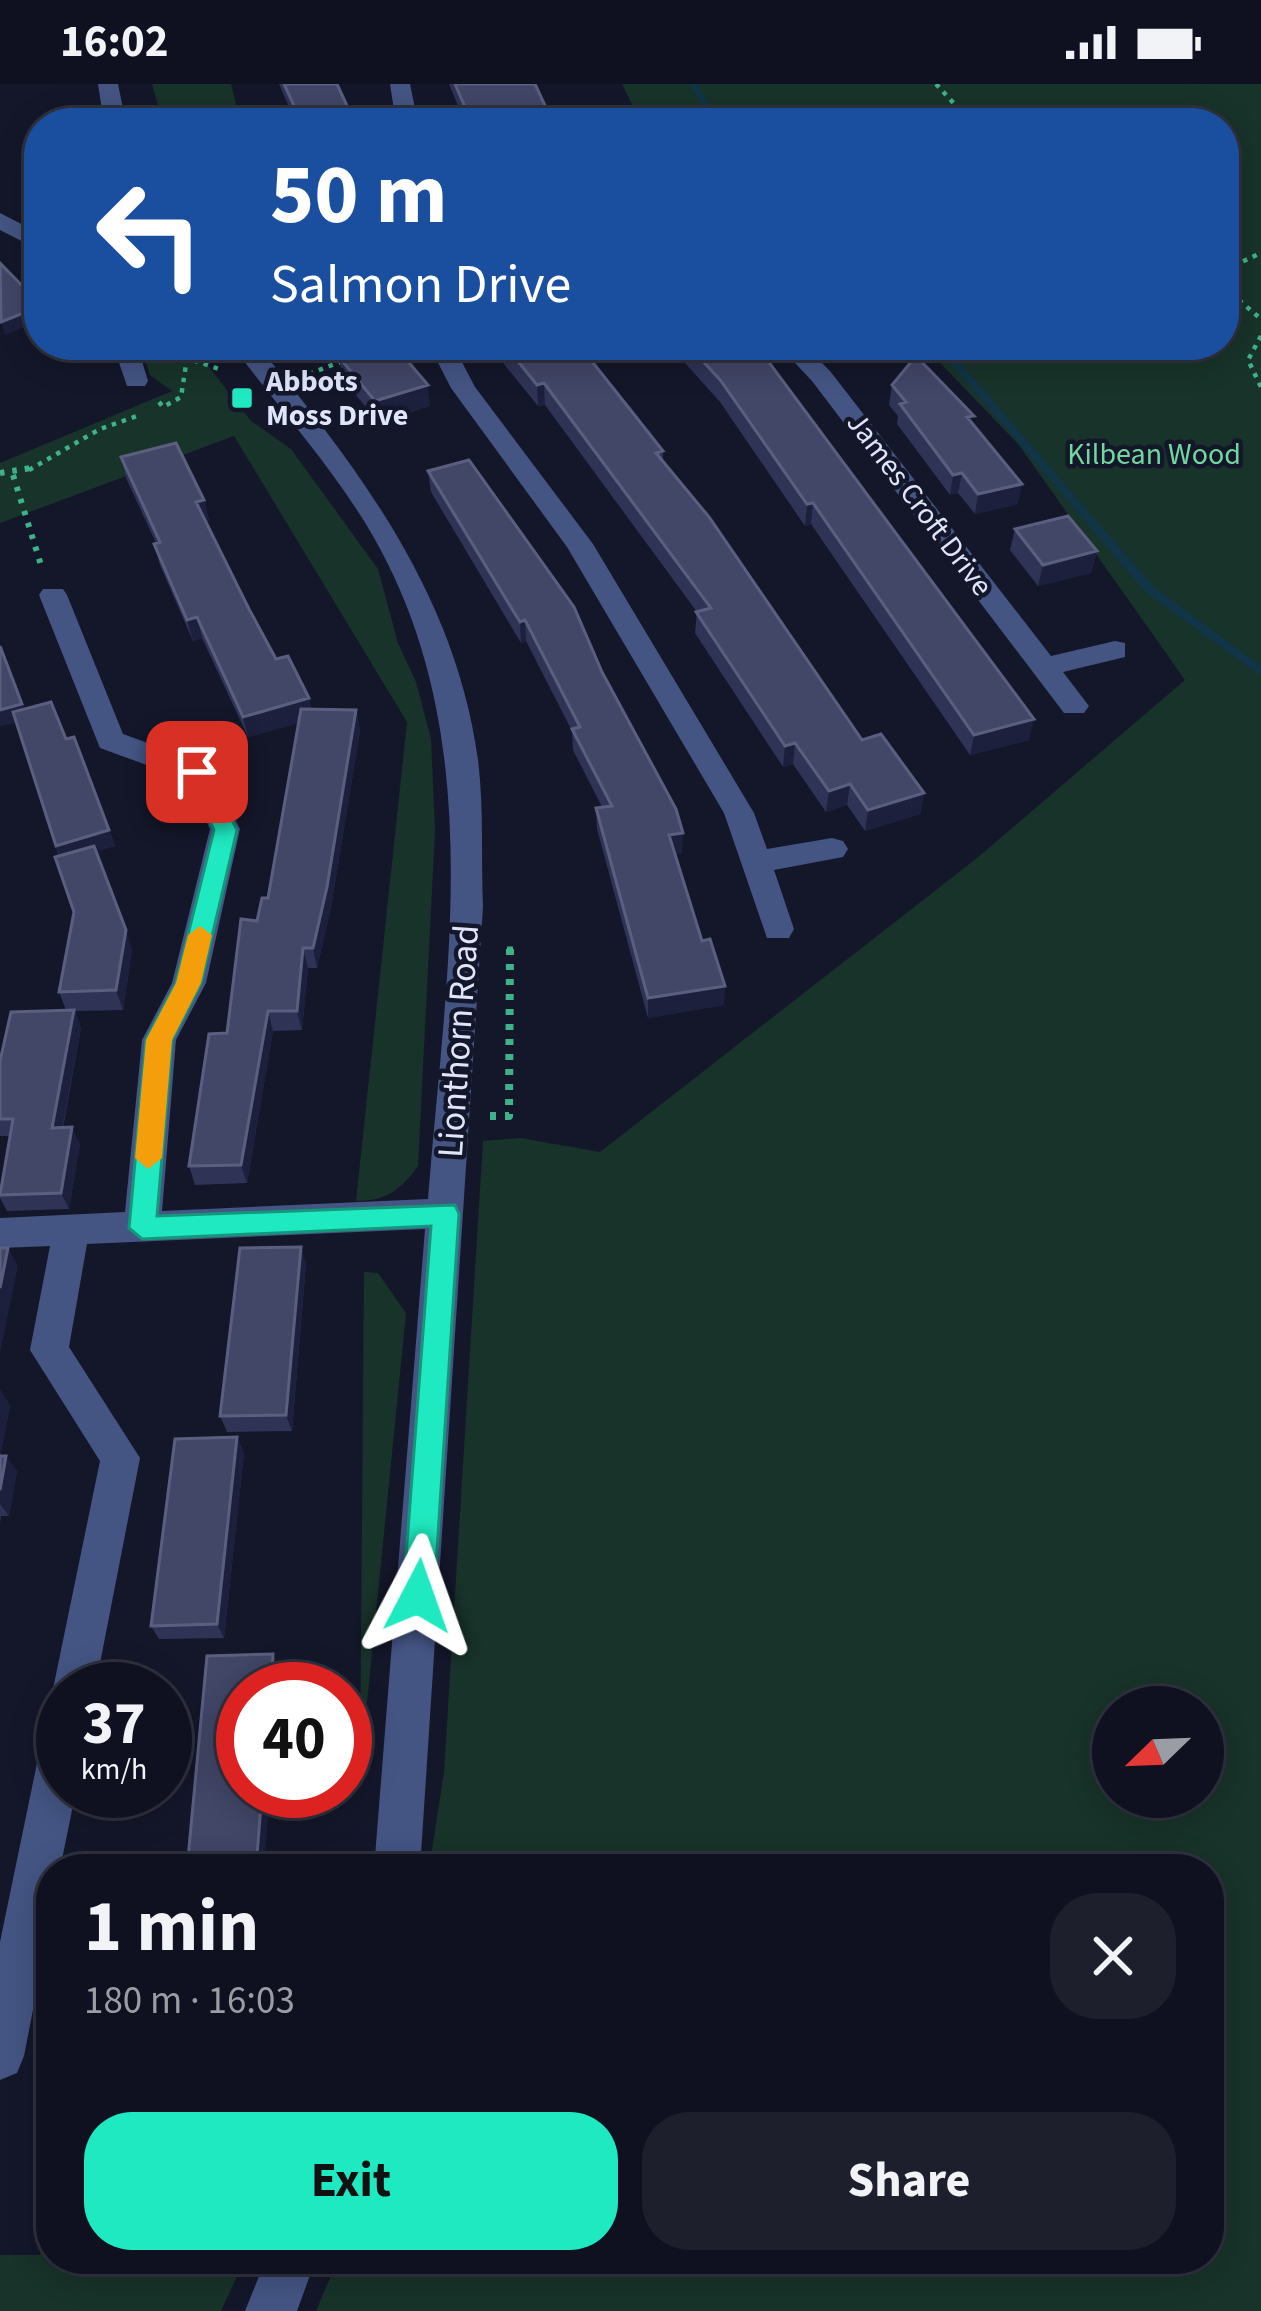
<!DOCTYPE html>
<html lang="en">
<head>
<meta charset="utf-8">
<style>
  :root { --surface:#0f1120; --page:#1d1f2d; --text:#f1f3f6; --muted:#9b9da5; --line:#2f313e; --accent:#1fe9c0 }
  body { margin:0; font-family:"Source Sans 3",sans-serif; background:var(--page); color:var(--text); height:100vh; display:flex; flex-direction:column; font-size:45px; white-space:nowrap }
  * { box-sizing:border-box; margin:0 }
  p { font-size:39px; color:var(--muted) }
  .icon { flex:none; width:66px; height:66px; fill:none; stroke:currentColor; stroke-width:2; stroke-linecap:round; stroke-linejoin:round }
  .map { position:relative; flex:1; overflow:hidden }
  .side { position:absolute; left:36px; top:1770px; width:1188px; height:420px; display:flex; flex-direction:column; background:var(--surface); border-radius:48px; box-shadow:0 6px 30px #0003,0 0 0 3px var(--line) }
  .side>* { flex:none }
  .guide { position:absolute; left:24px; top:24px; width:1215px; height:252px; border-radius:48px; box-shadow:0 6px 30px #0003,0 0 0 3px var(--line); background:#1a4fa0; color:#fff; overflow:hidden }
  .needle { width:78px; rotate:247deg }
  .controls { position:absolute; left:1092px; top:1602px; display:grid; gap:24px }
  .controls a { display:grid; place-items:center; width:132px; height:132px; border-radius:50%; background:var(--surface); box-shadow:0 6px 30px #0003,0 0 0 3px var(--line); font-size:60px }
  .speed { position:absolute; left:36px; top:1578px; display:flex; gap:24px; font-size:60px; font-weight:700; text-align:center }
  .speed>* { display:grid; place-content:center; width:156px; height:156px; border-radius:50%; background:var(--surface); box-shadow:0 6px 30px #0003,0 0 0 3px var(--line); line-height:1 }
  .speed small { font-size:30px; font-weight:400 }
  .speed .limit { border:18px solid #d22; background:#fff; color:#111 }
  .pin { position:absolute; display:grid; place-items:center; width:102px; height:102px; color:#fff; margin:-51px; border-radius:24px; box-shadow:0 6px 18px #0006 }
  .me { position:absolute; width:132px; margin:-66px; rotate:4deg; stroke-linejoin:round; filter:drop-shadow(0 0 9px #0008) }
  .turn { display:flex; align-items:center; gap:42px; height:252px; padding:0 48px; font-size:54px }
  .turn .icon { width:156px; height:156px; stroke-width:2.5 }
  .turn b { display:block; font-size:84px; line-height:102px }
  .round { display:grid; place-items:center; flex:none; width:126px; height:126px; border-radius:48px; background:var(--page) }
  .headline { display:flex; align-items:center; justify-content:space-between; height:204px; padding:0 48px }
  h1 { font-size:72px; font-weight:700; line-height:90px }
  .button { display:flex; gap:24px; margin-top:auto; padding:24px 48px }
  .button a { flex:1; height:138px; border-radius:48px; background:var(--accent); color:#111; font-size:48px; font-weight:700; line-height:138px; text-align:center }
  .button a+a { background:var(--page); color:var(--text) }
  .status { display:flex; justify-content:space-between; align-items:center; height:84px; padding:0 60px; background:var(--surface); direction:ltr }
  .status svg { height:33px; fill:currentColor }
  .map>svg:first-child { display:block }
  .green { fill:#18332a; fill-rule:evenodd }
  .lines { fill:none; stroke-linecap:round; stroke-linejoin:round }
  .stream { fill:#113446; fill-rule:evenodd }
  .path-far2 { stroke:#3eb288; stroke-width:4.5; stroke-dasharray:4.5 6; stroke-linecap:butt }
  .path-far1 { stroke:#3eb288; stroke-width:6; stroke-dasharray:4.5 8; stroke-linecap:butt }
  .path { stroke:#3eb288; stroke-width:8; stroke-dasharray:6 9; stroke-linecap:butt }
  .minor { fill:#445584; fill-rule:evenodd }
  .wall { fill:#2f3356 }
  .shaded-wall { fill:#1c203d }
  .building { fill:#424667; stroke:#5b5f7f; stroke-width:3 }
  .route { fill:#1fe9c0; stroke:#14977d; stroke-width:3 }
  .slow { fill:#f59e0b }
  .poi-dot { fill:#1fe9c0; stroke:#14172a; stroke-width:4.5 }
  .labels { text-anchor:middle; stroke-width:9; stroke-linejoin:round; paint-order:stroke }
  .far-poi-label { font-size:30px; font-weight:bold; fill:#e0e5fc; stroke:#14172a; text-anchor:start }
  .far-park-label { font-size:30px; fill:#72d69f; stroke:#14172a }
  .far-street-label { font-size:30px; fill:#e0e5fc; stroke:#14172a }
  .street-label { font-size:36px; fill:#e0e5fc; stroke:#14172a }
</style>
</head>
<body>
<div class="status"><b>16:02</b><svg viewBox="0 0 49 12"><path d="M0 12V9h3v3zM5 12V6h3v6zM10 12V3h3v9zM15 12V0h3v12zM26 1h20v11H26zM47 4h2v5h-2z"/></svg></div>
<div class="map">
<svg width="1261" height="2227" viewBox="0 0 1261 2227">
  <rect width="100%" height="100%" fill="#14172a"/>
  <path class="green" d="M152 0H231L241 39H163Z
    M622 0H1261V2227H316L338 2175H1209V1785H429L444 1688 483 1057 520 1054 600 1068 977 774 1185 596 1019 361 923 261H1224V39H641ZM1113 1623H1203V1713H1113Z
    M140 261H192L251 337 291 365 378 485 398 559 416 598 431 655 435 747 418 1082C401 1106 386 1117 356 1117L407 638 234 352 0 439V379L172 307 150 291Z
    M364 1188 378 1189 406 1229 360 1689Z
    M51 2118V2175H245L221 2227H0V2171H40Z"/>
  <g class="lines">
    <path class="stream" d="M689 0H697L720 39H712Z
      M935 261H945L1153 502 1261 582V592L1145 508Z"/>
    <path class="path-far2" d="M936 0 972 39
      M1224 186 1261 169
      M1224 188 1241 218 1261 235
      M1261 252 1248 276 1261 303
      M309 290 345 276
      M159 318 163 323 181 313 187 274 219 285
      M29 386 100 345 140 331"/>
    <path class="path-far1" d="M0 389 37 383
      M13 391 41 481
      M510 867V862"/>
    <path class="path" d="M490 1032H509L510 864"/>
    <path class="minor" d="M98 0H118L126 39H104Z
      M390 0H410L418 39H396Z
      M0 129 39 149V166L0 146Z
      M113 261H137L148 297 145 302H127Z
      M232 261H257C360 385 456 512 478 676 484 725 481 774 483 823L420 1785H374L425 1145 87 1160 69 1263 140 1374 95 1605H63V1622L53 1605 100 1377 30 1266 50 1162 0 1164V1134L125 1128 142 956 172 899 210 745 185 695 100 664 39 511 43 505H63L67 511 123 650 208 681 240 745 206 899 176 956 162 1127 428 1115C445 892 490 656 373 452 333 383 279 325 232 261Z
      M429 261H453L475 303 593 460 754 729 767 765 832 754 843 757 848 765 843 773 774 786 794 845 789 854H767L724 729 567 463 451 304Z
      M778 261H804L830 287 1051 572 1115 557 1125 559V573L1063 588 1089 622 1084 629H1064L812 297Z
      M63 1638V1707H76L60 1785H51V1833L24 1972 17 1989 0 1996V1858L41 1660 48 1645Z
      M266 2175H316L297 2227H245Z"/>
  </g>
  <path class="wall" d="M279 0H337L355 39H296Z
    M449 0H535L549 30V39H465Z
    M343 261H394L430 322 378 338 342 294 339 273 346 271Z
    M503 261H579L663 367V378L862 656 924 709 920 730 865 747 847 721 826 728 793 680 783 683 695 549 697 528 545 321 538 322 504 280Z
    M669 261H767V265L760 266 1029 656 970 671 811 440 805 442 720 318Z
    M892 301 972 339 1018 420 975 430 958 409 950 411 897 340 898 332 889 321Z
    M121 373 204 416 209 437 206 438 249 525 276 575 309 614 311 625 356 626 360 647 331 823 317 884H308L302 946 273 947 247 1099 195 1101 189 1082 257 837 268 814 298 639 248 653 202 554 193 557 160 481 154 460 156 459 126 394Z
    M428 387 682 769 675 770 724 921 648 934 597 745 596 724 602 723 573 666 572 647 526 557 521 559 431 408Z
    M1015 445 1097 467 1091 489 1038 502 1010 466Z
    M0 562 24 625 66 655 109 746 115 762 96 767 132 866 123 926 75 927 81 944 63 1044 80 1060 69 1125 7 1127 0 1114V1103L10 1052H0V977L66 926 59 908 74 828 59 772 16 638 0 642Z
    M301 1163 306 1180 292 1347 227 1348 220 1332Z
    M0 1306 10 1322 0 1372 17 1387 9 1432H1L0 1439Z
    M237 1353 244 1369 224 1554 159 1555 151 1542Z"/>
  <path class="shaded-wall" d="M549 30V39H517L541 31Z
    M39 223V237L5 251 1 238Z
    M544 299 545 321 538 322 537 301Z
    M428 301 430 322 378 338 375 317Z
    M962 389 958 409 950 411 953 391Z
    M1022 400 1018 420 975 430 978 410Z
    M204 416 209 437 201 439 196 418Z
    M813 419 811 440 805 442 807 420Z
    M1097 467 1091 489 1038 502 1043 481Z
    M197 533 202 554 193 557 187 536Z
    M525 536 526 557 521 559 520 538Z
    M309 614 313 635 248 653 243 633Z
    M22 620 27 635 0 642V626Z
    M356 626 360 647 331 823 317 884 313 864Z
    M1034 635 1029 656 970 671 974 651Z
    M795 659 793 680 783 683 785 662Z
    M850 700 847 721 826 728 829 707Z
    M924 709 920 730 865 747 868 726Z
    M109 746 115 762 62 778 56 762Z
    M683 749 682 769 669 772V751Z
    M126 846 132 866 123 926 116 906Z
    M303 864 308 884 302 946 297 927Z
    M725 902 724 921 648 934V914Z
    M74 926 81 944 59 1061 52 1044Z
    M268 927 273 947 247 1099 241 1081Z
    M72 1043 80 1060 69 1125 61 1109Z
    M301 1163 306 1180 292 1347 286 1331Z
    M8 1164 18 1182 0 1269V1204Z
    M0 1306 10 1322 0 1374Z
    M237 1353 244 1369 224 1554 217 1540Z
    M6 1372 17 1387 9 1432 0 1420V1406Z
    M273 1570 280 1584 278 1605H271Z
    M262 1707H270L264 1785H256Z"/>
  <path class="building" d="M284 0H337L355 39H302Z
    M455 0H535L549 30 541 31 543 36 517 39H472Z
    M0 179 39 219V223L1 238Z
    M347 261H394L428 301 375 317 339 273 350 270Z
    M505 261H579L663 367 656 369 709 433 862 656 881 650 924 709 868 726 850 700 829 707 795 659 785 662 696 528 711 524 544 299 537 301Z
    M688 261H756L1034 635 974 651 813 419 807 420 721 297Z
    M916 272 974 332 967 333 1022 400 978 410 962 389 953 391 900 320 906 318 892 301Z
    M176 359 204 416 196 418 249 525 276 575 288 572 309 614 243 633 197 533 187 536 154 460 160 458 121 373Z
    M469 376 574 523 602 588 676 725 683 749 669 751 702 857 710 855 725 902 648 914 596 724 612 722 572 645 580 643 525 536 520 538 428 387Z
    M1068 432 1097 467 1043 481 1015 445Z
    M0 562 22 620 0 626Z
    M51 618 66 655 74 653 109 746 56 762 13 628Z
    M301 625 356 626 327 803 313 864H303L297 927H268L241 1081 189 1082 209 950 227 949 241 835 257 837 262 814H268Z
    M94 762 126 846 116 906 59 908 74 828 55 773Z
    M74 926 52 1044 72 1043 61 1109 0 1111 13 1035H0V977L11 928Z
    M301 1163 286 1331 220 1332 240 1164Z
    M0 1164H8L0 1204Z
    M237 1353 217 1540 151 1542 175 1355Z
    M0 1372H6L0 1406Z
    M273 1570 271 1605H243V1707H262L256 1785H187L207 1572Z"/>
  <path class="route" d="M197 681 205 683 237 746 201 899 172 956 157 1132 455 1121 459 1130 434 1512 430 1523 418 1527 407 1523 403 1512 431 1142 142 1155 129 1144 146 956 176 899 214 746 186 688Z"/>
  <path class="slow" d="M200 842 212 851 201 899 172 956 162 1074 148 1085 135 1074 146 956 176 899 188 851Z"/>
  <rect class="poi-dot" x="230" y="302" width="24" height="24" rx="6"/>
  <g class="labels">
    <g class="far-poi-label">
      <text x="266" y="307">Abbots<tspan x="266" dy="34">Moss Drive</tspan></text>
    </g>
    <g class="far-park-label">
      <text x="1154" y="380">Kilbean Wood</text>
    </g>
    <g class="far-street-label">
      <text transform="translate(920 420) rotate(53)" y="10">James Croft Drive</text>
    </g>
    <g class="street-label">
      <text transform="translate(457 957) rotate(-86)" y="13">Lionthorn Road</text>
    </g>
  </g>
</svg>
<div class="controls">
<a><svg class="needle" viewBox="-14 -14 28 28"><path d="M0-13l5 13h-10z" fill="#e53935"/><path d="M0 13l5-13h-10z" fill="#9b9da5"/></svg></a>
</div>
<div class="speed"><div>37<small>km/h</small></div><div class="limit">40</div></div>
<div class="pin" style="left:197px;top:688px;background:#d93025"><svg class="icon" aria-label="arrive" viewBox="0 0 24 24"><path d="M6 21V4h12l-3 4 3 4H6"/></svg></div>
<svg class="me" style="left:418px;top:1512px" viewBox="-20 -20 40 40"><path d="M0-17L14 15 0 8-14 15z" fill="#1fe9c0" stroke="#fff" stroke-width="4"/></svg>
<div class="guide">
<div class="turn"><svg class="icon" aria-label="left" viewBox="0 0 24 24"><path d="M17 20v-9H6M10 6l-5 5 5 5"/></svg><div><b>50 m</b>Salmon Drive</div></div>
</div>
<section class="side">
<div class="headline"><div><h1>1 min</h1><p>180 m · 16:03</p></div><a class="round"><svg class="icon" aria-label="close" viewBox="0 0 24 24"><path d="M6 6l12 12M18 6L6 18"/></svg></a></div>
<div class="button"><a>Exit</a><a>Share</a></div>
</section>
</div>
</body>
</html>
